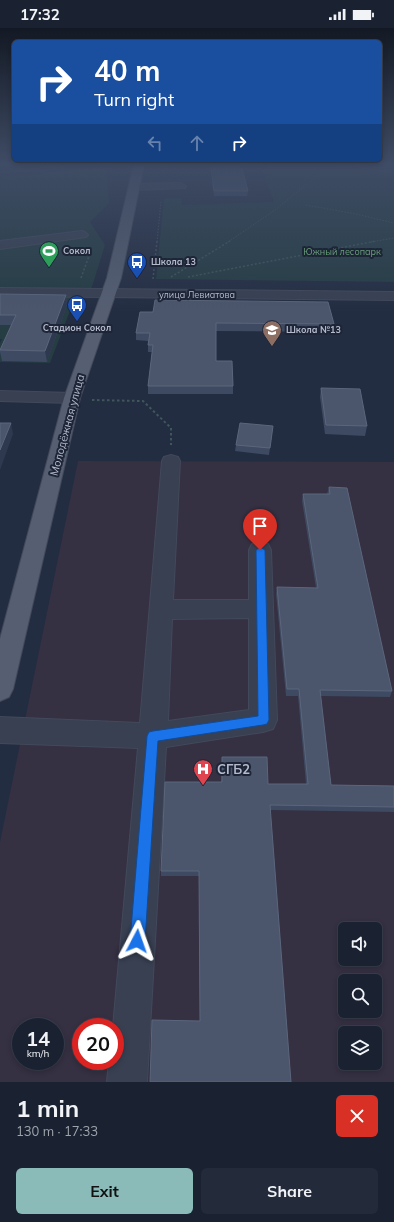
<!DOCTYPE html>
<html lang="en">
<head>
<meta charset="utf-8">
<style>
  :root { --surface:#1a2232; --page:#232a3a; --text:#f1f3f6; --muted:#9fa4ac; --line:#383f4d; --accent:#8bbbb9 }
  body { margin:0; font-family:Mulish,sans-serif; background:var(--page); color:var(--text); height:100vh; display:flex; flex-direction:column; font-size:15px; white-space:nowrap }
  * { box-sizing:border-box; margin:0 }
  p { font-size:13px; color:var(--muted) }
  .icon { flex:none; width:22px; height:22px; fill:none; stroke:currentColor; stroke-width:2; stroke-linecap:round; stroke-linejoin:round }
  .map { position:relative; height:1054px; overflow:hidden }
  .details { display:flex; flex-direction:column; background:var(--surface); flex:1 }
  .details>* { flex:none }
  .guide { position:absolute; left:12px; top:12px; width:370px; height:122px; border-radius:6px; box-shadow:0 2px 6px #0003,0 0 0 1px var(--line); background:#1a4fa0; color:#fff; overflow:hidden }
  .buttons { position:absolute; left:338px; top:894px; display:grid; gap:8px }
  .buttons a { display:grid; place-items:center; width:44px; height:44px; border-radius:6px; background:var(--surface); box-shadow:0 2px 6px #0003,0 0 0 1px var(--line); font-size:20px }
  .speed { position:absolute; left:12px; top:990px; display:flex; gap:8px; font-size:20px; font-weight:700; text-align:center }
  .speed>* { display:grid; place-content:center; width:52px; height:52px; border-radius:50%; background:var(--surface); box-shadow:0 2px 6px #0003,0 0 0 1px var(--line); line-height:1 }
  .speed small { font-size:10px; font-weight:400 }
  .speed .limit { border:6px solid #d22; background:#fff; color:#111 }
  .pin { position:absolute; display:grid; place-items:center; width:34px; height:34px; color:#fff; margin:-41px -17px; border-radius:50% 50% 50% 0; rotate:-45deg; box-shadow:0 0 4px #0007 }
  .pin .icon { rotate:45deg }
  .me { position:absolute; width:44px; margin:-22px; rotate:4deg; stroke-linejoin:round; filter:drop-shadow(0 0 3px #0008) }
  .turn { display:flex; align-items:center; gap:14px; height:84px; padding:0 16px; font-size:18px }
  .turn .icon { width:52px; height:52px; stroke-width:2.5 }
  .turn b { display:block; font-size:28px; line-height:34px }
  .lanes { display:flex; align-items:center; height:38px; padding:0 16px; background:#0003; justify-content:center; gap:20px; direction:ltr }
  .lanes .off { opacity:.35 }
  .round { display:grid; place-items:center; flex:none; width:42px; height:42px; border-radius:6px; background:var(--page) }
  .overview { display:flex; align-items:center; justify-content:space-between; height:68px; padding:0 16px }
  h1 { font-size:24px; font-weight:700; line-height:30px }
  .primary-button { display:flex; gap:8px; margin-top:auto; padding:8px 16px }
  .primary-button a { flex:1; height:46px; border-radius:6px; background:var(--accent); color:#111; font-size:16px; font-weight:700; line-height:46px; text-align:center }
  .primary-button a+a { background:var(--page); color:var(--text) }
  .status { display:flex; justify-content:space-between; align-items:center; height:28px; padding:0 20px; background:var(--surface); direction:ltr }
  .status svg { height:11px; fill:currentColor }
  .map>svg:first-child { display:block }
  .medical { fill:#353042; fill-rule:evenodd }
  .green { fill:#253d43 }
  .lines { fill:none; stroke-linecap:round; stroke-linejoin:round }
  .minor-casing { stroke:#42495b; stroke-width:2 }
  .major-casing { stroke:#42495b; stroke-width:2 }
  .path-far2 { stroke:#3f565b; stroke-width:1; stroke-dasharray:1.5 1.5; stroke-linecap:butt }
  .path-far1 { stroke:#3f565b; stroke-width:1.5; stroke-dasharray:2 2; stroke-linecap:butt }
  .path { stroke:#3f565b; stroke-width:2; stroke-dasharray:2.5 2.5; stroke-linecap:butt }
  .minor { fill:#384052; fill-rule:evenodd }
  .major { fill:#565f72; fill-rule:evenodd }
  .wall { fill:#3e4a61 }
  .shaded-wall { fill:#2e3950 }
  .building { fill:#4b566d; stroke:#5b667c }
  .route { fill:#1a73e8; stroke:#114b97 }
  .labels { text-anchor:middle; stroke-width:4; stroke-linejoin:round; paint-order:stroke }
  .far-poi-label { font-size:9px; font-weight:bold; fill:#b5bbcc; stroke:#1d2537; text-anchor:start }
  .far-park-label { font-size:9px; fill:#6a9f7b; stroke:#1d2537 }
  .far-street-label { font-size:9px; fill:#b5bbcc; stroke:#1d2537 }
  .street-label { font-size:11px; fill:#b5bbcc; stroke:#1d2537 }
  .near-poi-label { font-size:13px; font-weight:bold; fill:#b5bbcc; stroke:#1d2537; text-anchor:start }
</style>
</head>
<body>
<div class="status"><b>17:32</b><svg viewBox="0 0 49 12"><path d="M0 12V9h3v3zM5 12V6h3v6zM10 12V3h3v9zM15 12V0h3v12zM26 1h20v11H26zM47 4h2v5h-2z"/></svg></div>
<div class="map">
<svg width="394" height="1054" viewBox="0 0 394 1054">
  <rect width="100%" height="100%" fill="#232d42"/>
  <path class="medical" d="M78 433 394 434V1054H0V814ZM345 901H375V931H345ZM345 953H375V983H345ZM21 999H55V1033H21ZM81 999H115V1033H81ZM345 1005H375V1035H345Z"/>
  <path class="green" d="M268 136H337L345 139 394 146V254L156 251 164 171 181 170 182 177 274 174 262 141H269Z
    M106 139 109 175 90 194 105 217 91 262 73 275 50 335 0 334V315L2 311H0V150Z"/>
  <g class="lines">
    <defs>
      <path id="minor" d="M354 136H375L394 139V145L359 139Z
        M181 155 186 158 185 160 135 162 130 159 135 156Z
        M82 203 86 205 88 207 86 209 0 221V213Z
        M0 260 394 264V272L0 268Z
        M0 363 72 365 78 366 80 370 78 374 72 375 0 373Z
        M171 427 178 429 180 433 173 572H249V522L252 516 260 514 268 516 271 522 277 692 273 701 263 704 166 719 147 1054H107L109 1033H115V999H113L138 720 0 715V689L140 695 162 433 164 429ZM249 590V682L168 693 172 591Z"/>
      <path id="major" d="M134 136H144L121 250 80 370 13 661 9 669 0 673V611L64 370 107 250Z"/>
    </defs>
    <use href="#minor" class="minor-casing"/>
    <use href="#major" class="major-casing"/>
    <path class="path-far2" d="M0 145 84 136
      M163 146 164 136
      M306 177 356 186 394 195
      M157 214 161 173
      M228 214 275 182 332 136
      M371 214 394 210"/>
    <path class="path-far1" d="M171 249 230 213
      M188 249 376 213
      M81 250 89 228 88 219
      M153 251 157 213"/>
    <path class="path" d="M92 372 143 373 171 400V417"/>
    <use href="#minor" class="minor"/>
    <use href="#major" class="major"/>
  </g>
  <path class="wall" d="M211 140 248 163 247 168H214L211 145Z
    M0 266 66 267 67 277 47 334 2 333 0 324V322L11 297H0Z
    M140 284 334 296 333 304 216 303V333L233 358V366H148V358L152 324H148V313L136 312V305Z
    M321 360 367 398 365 408 325 406 320 369Z
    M273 398 269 427 235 423 236 417Z
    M329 459 392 663 390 669 320 668 331 757 394 758V784L270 782 200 993 199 848H161V843L221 754 222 729 268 756H306L298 668H286L276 566 277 559 316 560 302 473 303 466H327Z"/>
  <path class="shaded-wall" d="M66 267 67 277 47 334 45 323Z
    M11 395 13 406 0 442V422Z"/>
  <path class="building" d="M211 140H242L248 163H214Z
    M0 266 66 267 45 323 0 322 16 287H0Z
    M155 272 328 274 334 296 216 295V333H232L233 358H148L153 317H148L150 305H136L140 284H153Z
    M321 360 360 361 367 398 326 397Z
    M0 395H11L0 422Z
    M240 395 273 398 270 420 236 417Z
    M329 459 347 460 392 663 320 662 331 757 394 758V779L270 777 291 1054H150L152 992 200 993 199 843H161L165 754H222V729H267L268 756H308L299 661H287L277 559 318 560 303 466H330Z"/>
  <linearGradient id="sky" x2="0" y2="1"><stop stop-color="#131924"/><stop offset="0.48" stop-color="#3f4c65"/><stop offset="1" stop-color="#3f4c65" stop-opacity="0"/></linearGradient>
  <rect width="394" height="284" fill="url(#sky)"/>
  <path class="route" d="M260 519 265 522 269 692 267 696 263 697 158 713 145 913 142 918 137 920 132 918 130 913 147 708 149 704 153 703 258 688 256 522Z"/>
  <defs>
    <symbol id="stadium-pin" viewBox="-11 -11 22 30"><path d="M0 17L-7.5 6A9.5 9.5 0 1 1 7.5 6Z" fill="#2e9e5b" stroke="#1d2537"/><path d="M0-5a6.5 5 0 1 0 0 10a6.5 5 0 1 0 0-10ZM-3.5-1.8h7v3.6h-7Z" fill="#fff"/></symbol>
    <symbol id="bus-pin" viewBox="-11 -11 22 30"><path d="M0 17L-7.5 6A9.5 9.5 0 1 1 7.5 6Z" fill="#1a4fb4" stroke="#1d2537"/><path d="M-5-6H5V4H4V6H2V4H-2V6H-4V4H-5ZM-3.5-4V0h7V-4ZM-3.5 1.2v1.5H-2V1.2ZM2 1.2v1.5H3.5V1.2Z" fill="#fff"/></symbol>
    <symbol id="school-pin" viewBox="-11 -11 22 30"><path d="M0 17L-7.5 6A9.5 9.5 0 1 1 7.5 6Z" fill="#8d6e63" stroke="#1d2537"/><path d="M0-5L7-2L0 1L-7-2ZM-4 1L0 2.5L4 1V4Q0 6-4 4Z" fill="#fff"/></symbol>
    <symbol id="hospital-pin" viewBox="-11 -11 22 30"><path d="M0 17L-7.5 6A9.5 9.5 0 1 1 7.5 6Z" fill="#e0444e" stroke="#1d2537"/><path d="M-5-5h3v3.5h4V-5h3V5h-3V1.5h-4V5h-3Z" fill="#fff"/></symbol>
  </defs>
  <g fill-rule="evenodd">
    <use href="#stadium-pin" x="38" y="212" width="22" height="30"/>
    <use href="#bus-pin" x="126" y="223" width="22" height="30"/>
    <use href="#bus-pin" x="66" y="266" width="22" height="30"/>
    <use href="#school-pin" x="261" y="291" width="22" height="30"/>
    <use href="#hospital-pin" x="192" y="730" width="22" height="30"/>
  </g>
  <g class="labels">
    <g class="far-poi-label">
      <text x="63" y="226">Сокол</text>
      <text x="151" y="237">Школа 13</text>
      <text x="77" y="303" text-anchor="middle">Стадион Сокол</text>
      <text x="286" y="305">Школа №13</text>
    </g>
    <g class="far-park-label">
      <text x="342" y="227">Южный лесопарк</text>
    </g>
    <g class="far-street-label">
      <text x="197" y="270">улица Левиатова</text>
    </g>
    <g class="street-label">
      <text transform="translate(67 397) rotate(-75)" y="4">Молодёжная улица</text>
    </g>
    <g class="near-poi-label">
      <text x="217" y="746">СГБ2</text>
    </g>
  </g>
</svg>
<div class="buttons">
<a><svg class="icon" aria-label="sound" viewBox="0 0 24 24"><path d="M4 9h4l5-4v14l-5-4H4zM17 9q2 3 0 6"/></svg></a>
<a><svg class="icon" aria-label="search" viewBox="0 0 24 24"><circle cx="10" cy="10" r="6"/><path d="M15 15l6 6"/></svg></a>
<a><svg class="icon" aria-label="layers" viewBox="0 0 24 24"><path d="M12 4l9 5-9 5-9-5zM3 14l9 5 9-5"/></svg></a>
</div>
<div class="speed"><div>14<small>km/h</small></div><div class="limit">20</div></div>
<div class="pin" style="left:260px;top:522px;background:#d93025"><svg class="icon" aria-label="arrive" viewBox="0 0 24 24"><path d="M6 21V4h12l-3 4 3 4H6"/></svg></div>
<svg class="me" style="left:137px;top:913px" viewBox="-20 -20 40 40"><path d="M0-17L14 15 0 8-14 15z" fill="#1a73e8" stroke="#fff" stroke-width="4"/></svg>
<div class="guide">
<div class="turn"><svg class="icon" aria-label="right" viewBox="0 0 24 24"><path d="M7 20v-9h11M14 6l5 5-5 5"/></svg><div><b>40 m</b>Turn right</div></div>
<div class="lanes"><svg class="icon off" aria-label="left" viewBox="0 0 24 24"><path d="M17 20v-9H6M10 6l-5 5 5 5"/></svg><svg class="icon off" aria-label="ahead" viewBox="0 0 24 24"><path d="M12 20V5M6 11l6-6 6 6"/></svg><svg class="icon" aria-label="right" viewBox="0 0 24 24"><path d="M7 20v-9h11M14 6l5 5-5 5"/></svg></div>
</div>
</div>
<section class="details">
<div class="overview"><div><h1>1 min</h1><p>130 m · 17:33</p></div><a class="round" style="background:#d93025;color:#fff"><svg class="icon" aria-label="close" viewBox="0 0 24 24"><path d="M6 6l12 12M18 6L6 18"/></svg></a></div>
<div class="primary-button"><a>Exit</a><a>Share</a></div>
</section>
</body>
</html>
